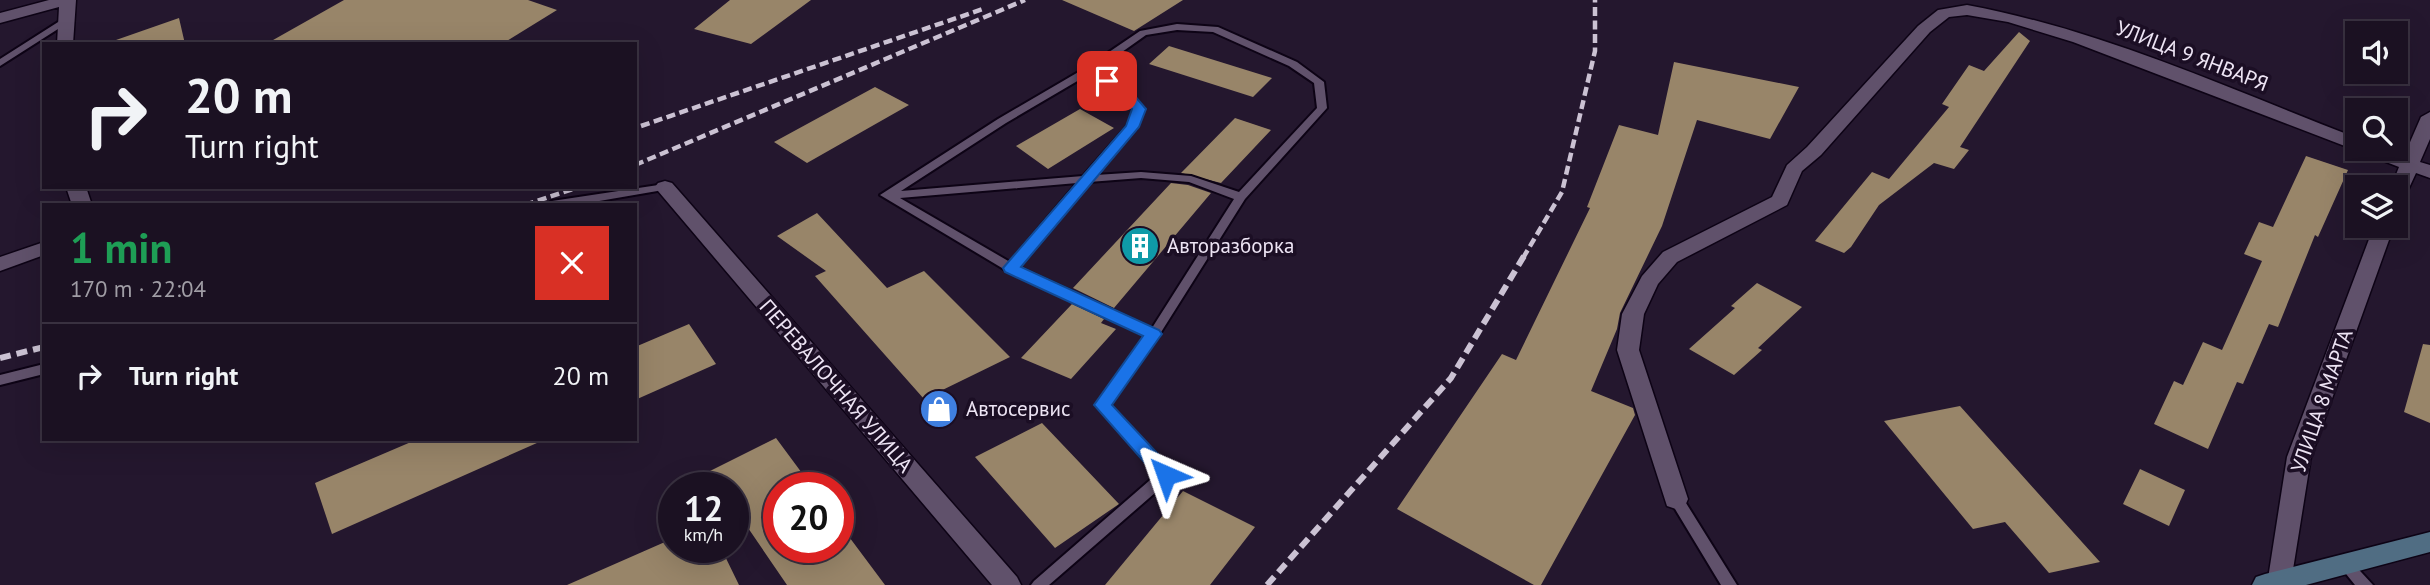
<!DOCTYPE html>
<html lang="en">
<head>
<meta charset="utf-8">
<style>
  :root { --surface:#1b1122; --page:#281f2f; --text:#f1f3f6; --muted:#a09da5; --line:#393140 }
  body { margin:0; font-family:"PT Sans",sans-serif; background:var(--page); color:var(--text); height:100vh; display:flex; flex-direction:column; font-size:26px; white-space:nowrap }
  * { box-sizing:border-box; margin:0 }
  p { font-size:23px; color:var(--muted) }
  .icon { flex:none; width:38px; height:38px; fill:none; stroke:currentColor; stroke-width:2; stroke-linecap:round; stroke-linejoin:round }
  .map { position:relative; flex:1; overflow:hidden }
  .panel { position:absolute; left:42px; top:203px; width:595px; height:238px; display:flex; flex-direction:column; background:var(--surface); border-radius:0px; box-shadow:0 7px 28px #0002,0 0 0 2px var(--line) }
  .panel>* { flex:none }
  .top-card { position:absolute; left:42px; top:42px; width:595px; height:147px; border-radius:0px; box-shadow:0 7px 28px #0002,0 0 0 2px var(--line); background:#1b1122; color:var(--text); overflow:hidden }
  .controls { position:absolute; left:2345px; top:21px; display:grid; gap:14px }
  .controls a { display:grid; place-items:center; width:63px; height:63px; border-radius:0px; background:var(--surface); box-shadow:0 7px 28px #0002,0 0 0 2px var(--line); font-size:35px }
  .speed { position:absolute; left:658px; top:472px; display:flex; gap:14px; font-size:35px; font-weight:700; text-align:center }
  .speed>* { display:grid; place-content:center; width:91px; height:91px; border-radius:50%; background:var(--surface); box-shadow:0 7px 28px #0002,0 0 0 2px var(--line); line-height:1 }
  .speed small { font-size:18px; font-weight:400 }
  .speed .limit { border:10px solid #d22; background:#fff; color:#111 }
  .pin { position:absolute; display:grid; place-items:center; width:60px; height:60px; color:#fff; margin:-30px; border-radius:14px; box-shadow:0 4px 10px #0006 }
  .me { position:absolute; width:77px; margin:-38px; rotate:317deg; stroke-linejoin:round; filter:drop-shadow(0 0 5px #0008) }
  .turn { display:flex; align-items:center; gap:24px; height:147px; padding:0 28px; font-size:32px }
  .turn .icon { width:91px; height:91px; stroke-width:2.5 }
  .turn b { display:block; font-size:49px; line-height:60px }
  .round { display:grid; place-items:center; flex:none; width:74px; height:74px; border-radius:0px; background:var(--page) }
  .headline { display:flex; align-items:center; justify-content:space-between; height:119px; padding:0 28px }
  h1 { font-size:42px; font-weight:800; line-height:52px; color:#1e9e55 }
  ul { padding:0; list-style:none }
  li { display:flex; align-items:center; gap:21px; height:105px; padding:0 28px; border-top:2px solid var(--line) }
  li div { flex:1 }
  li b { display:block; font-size:26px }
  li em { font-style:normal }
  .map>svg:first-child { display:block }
  .building { fill:#988569 }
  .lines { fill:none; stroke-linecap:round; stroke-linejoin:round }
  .lane-casing { stroke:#0d0315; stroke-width:4 }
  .street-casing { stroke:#0d0315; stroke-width:3 }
  .secondary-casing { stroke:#0d0315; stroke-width:3 }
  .lane { fill:#60516b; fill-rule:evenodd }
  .street { fill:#60516b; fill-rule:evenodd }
  .secondary { fill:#506d83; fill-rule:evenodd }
  .rail-far1 { stroke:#cbc2d3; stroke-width:4.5; stroke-dasharray:9 4.5; stroke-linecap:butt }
  .rail { stroke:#cbc2d3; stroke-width:6; stroke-dasharray:11 6; stroke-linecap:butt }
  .route { fill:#1a73e8; stroke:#114b97; stroke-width:2 }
  .labels { text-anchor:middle; stroke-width:7; stroke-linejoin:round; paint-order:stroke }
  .street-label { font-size:21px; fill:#ede4f4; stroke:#1b0e24 }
  .poi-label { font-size:21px; fill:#ede4f4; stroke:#1b0e24; text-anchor:start }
</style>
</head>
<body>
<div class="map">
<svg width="2430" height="585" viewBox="0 0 2430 585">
  <rect width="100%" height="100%" fill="#24172e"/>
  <path class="building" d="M344 0H528L557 10 502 44H266Z
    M730 0H811L751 44 694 29Z
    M1062 0H1183L1134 31Z
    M179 18 185 44H116V40Z
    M2019 32 2030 41 1960 147 1969 150 1954 169 1934 163 1879 205 1851 247 1844 253 1815 241 1872 172 1889 179 1949 107 1942 104 1969 65 1984 71Z
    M1169 46 1272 78 1253 97 1149 64Z
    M1674 62 1799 87 1770 139 1697 120 1662 226 1620 313 1617 329 1591 391 1633 408 1635 415 1541 585H1534L1397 509 1502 354 1516 360 1590 208 1587 207 1619 125 1658 135Z
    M875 87 909 105 807 163 774 142Z
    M1080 109 1114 128 1048 169 1016 146Z
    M1235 118 1271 130 1221 183 1181 173Z
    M2306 156 2348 170 2318 237 2315 235 2278 327 2269 324 2243 384 2237 382 2208 449 2154 424 2174 381 2183 385 2203 342 2222 350 2262 261 2244 254 2259 222 2273 227Z
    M1171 183 1188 185 1211 193 1114 308 1073 288Z
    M817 213 887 288 924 271 1010 357 924 399 815 276 826 271 777 236Z
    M1757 283 1802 307 1758 348 1762 350 1734 375 1689 349 1735 308 1731 306Z
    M1072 304 1104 319 1101 323 1116 329 1071 379 1021 358Z
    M689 324 716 364 635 400V347Z
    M2423 344 2430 345V423L2404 412Z
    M1960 406 2054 511 2100 562 2049 573 2005 522 1973 529 1884 421Z
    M1042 423 1119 504 1055 548 975 457Z
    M776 438 813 488H779V548H838V522L885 585H787L733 506V488H722L710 471Z
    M418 439H546L332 534 315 483Z
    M2140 469 2185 490 2169 526 2123 504Z
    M1183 491 1255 527 1210 585H1105Z
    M674 538V548H721L739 585H567Z"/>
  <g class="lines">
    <defs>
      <path id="lane" d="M66 17 71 20 69 22 0 66V59Z
        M1177 24 1218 27 1297 62 1324 82 1327 108 1245 199 1158 337 1110 405 1171 471 1173 475 1171 479 1049 585H1031L1034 581 1157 474 1096 405 1146 336 1007 271 880 195 998 119 1087 67 1140 31ZM1177 30 1213 32 1289 66 1314 83 1317 108 1239 192 1191 176 1141 172 1096 175 1136 129 1144 109 1128 90 1098 69 1146 35ZM1091 73 1120 94 1134 109 1127 126 1083 176 901 191 1006 123ZM1141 178 1189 182 1234 199 1152 328 1019 267 1089 182ZM1077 183 1010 262 900 198Z
        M665 184 671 187 669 189 576 205H546L552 201Z
        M44 364V374L0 385V375Z
        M1676 493 1681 495 1737 585H1721L1669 499 1671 495Z
        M2345 558 2350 560 2373 585H2355L2338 564 2340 560Z"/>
      <path id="street" d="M49 0H76L73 44H57L59 7 0 23V13Z
        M1967 5C2102 30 2230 89 2357 138V149H2360L2350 148 2073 42 2008 22 1967 15 1949 17 1930 32 1821 155 1802 171 1787 205 1677 262 1658 284 1644 314 1639 350 1688 499 1685 506 1676 509 1667 506 1617 350 1622 314 1642 276 1663 252 1772 197 1787 165 1807 147 1918 26 1938 10Z
        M2430 112V139L2420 162 2430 165V178L2416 173 2403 201 2396 203V187H2391L2399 167 2363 153 2361 149H2386L2404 156 2421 117Z
        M665 181 672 183 1017 577 1021 585H992L658 191 655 187 658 183Z
        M66 187H86L92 205H72Z
        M2374 226H2394L2311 457 2291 582 2289 585H2267L2287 457Z
        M44 242V255L0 271V257Z"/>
      <path id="secondary" d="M2430 532V552L2306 585H2252L2256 577 2265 574Z"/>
    </defs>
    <use href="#lane" class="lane-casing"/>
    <use href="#street" class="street-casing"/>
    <use href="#secondary" class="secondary-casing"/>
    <use href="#lane" class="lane"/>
    <use href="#street" class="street"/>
    <use href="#secondary" class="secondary"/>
    <path class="rail-far1" d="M641 126 983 9
      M635 165 1025 0
      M525 205 579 187
      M1523 258 1562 192 1595 51V0"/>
    <path class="rail" d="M0 358 44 347
      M1267 585 1451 378 1524 256"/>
  </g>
  <path class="route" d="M1107 77 1129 89 1146 109 1139 127 1021 267 1159 330 1162 334 1159 338 1112 405 1173 470 1176 475 1173 480H1160L1094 405 1143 336 1005 272 1003 268 1126 126 1132 109 1103 83V78Z"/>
  <defs>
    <symbol id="building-disc" viewBox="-11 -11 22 22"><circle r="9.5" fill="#0f9aa8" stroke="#1b0e24"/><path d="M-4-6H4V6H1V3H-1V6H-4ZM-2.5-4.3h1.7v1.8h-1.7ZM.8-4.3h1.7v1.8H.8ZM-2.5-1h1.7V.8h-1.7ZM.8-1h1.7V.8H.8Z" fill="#fff"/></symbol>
    <symbol id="shop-disc" viewBox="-11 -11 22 22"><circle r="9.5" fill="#3f7fe0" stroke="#1b0e24"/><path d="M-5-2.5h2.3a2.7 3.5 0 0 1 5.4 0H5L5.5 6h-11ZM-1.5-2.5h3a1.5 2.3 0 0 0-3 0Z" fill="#fff"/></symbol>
  </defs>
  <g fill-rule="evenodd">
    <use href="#building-disc" x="1118" y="224" width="44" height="44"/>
    <use href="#shop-disc" x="917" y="387" width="44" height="44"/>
  </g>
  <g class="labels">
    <g class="street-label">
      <text transform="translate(2192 56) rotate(21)" y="7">УЛИЦА 9 ЯНВАРЯ</text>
      <text transform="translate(836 386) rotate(49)" y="7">ПЕРЕВАЛОЧНАЯ УЛИЦА</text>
      <text transform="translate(2322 401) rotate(-71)" y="7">УЛИЦА 8 МАРТА</text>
    </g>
    <g class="poi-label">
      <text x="1167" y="253">Авторазборка</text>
      <text x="966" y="416">Автосервис</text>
    </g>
  </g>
</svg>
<div class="controls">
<a><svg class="icon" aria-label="sound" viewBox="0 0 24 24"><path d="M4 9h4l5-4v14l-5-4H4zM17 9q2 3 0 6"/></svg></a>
<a><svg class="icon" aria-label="search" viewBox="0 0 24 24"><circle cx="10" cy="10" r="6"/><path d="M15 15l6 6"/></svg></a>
<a><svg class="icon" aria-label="layers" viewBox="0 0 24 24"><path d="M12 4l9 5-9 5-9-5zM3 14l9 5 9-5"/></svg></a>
</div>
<div class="speed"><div>12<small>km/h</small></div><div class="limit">20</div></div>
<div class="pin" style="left:1107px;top:81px;background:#d93025"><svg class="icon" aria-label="arrive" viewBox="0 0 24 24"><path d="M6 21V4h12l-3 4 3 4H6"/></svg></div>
<svg class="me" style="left:1166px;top:475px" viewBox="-20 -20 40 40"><path d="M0-17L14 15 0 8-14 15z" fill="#1a73e8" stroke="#fff" stroke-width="4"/></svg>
<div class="top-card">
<div class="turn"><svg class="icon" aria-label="right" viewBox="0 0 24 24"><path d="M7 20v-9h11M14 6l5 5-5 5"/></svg><div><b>20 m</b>Turn right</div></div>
</div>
<section class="panel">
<div class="headline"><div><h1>1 min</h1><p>170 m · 22:04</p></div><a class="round" style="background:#d93025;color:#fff"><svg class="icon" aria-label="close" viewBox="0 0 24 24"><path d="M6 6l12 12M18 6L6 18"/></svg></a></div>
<ul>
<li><svg class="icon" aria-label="right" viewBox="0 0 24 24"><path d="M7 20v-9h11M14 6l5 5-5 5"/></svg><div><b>Turn right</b></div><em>20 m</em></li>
</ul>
</section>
</div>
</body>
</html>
